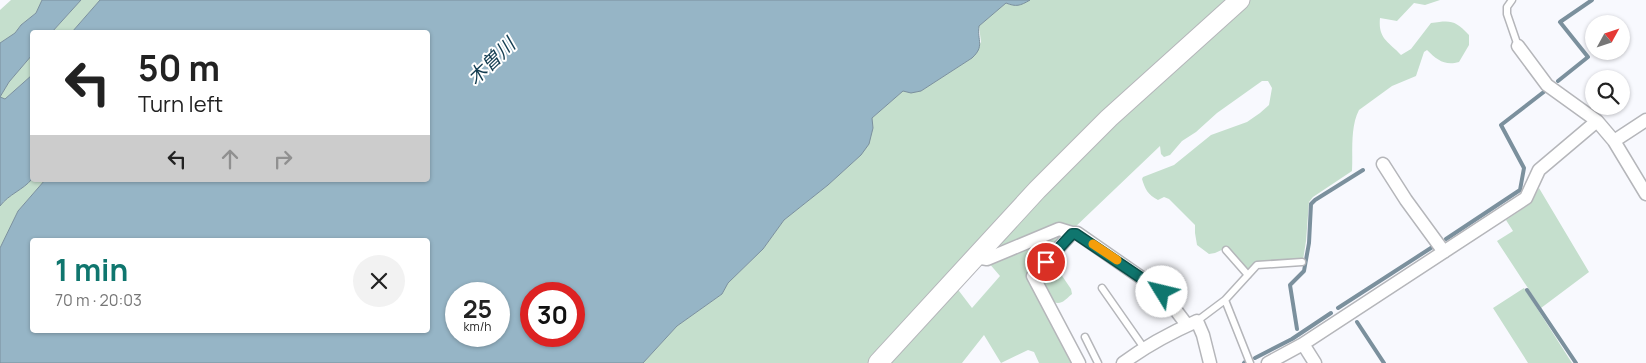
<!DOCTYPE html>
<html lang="en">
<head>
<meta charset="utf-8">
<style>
  :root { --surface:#fff; --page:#f2f2f2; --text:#222; --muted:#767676; --accent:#0f766e }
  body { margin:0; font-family:Manrope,"Noto Sans JP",sans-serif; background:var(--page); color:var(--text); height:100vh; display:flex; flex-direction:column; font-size:19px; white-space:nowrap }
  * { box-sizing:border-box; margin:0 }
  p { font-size:16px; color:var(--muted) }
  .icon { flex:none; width:28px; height:28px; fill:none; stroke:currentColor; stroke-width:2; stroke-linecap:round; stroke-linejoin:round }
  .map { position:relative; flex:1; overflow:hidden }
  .side { position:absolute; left:30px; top:238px; width:400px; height:95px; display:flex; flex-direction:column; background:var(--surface); border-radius:5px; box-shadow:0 1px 4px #0004 }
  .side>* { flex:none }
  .hud { position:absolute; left:30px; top:30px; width:400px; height:152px; border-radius:5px; box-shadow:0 1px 4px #0004; background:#fff; color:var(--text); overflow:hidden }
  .needle { width:32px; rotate:50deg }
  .tools { position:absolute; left:1585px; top:15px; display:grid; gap:10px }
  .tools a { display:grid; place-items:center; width:45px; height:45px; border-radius:50%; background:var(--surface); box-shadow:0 1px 4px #0004; font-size:25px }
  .speed { position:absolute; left:445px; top:282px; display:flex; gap:10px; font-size:25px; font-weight:700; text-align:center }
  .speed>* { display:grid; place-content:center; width:65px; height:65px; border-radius:50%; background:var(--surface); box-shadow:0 1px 4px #0004; line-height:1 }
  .speed small { font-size:12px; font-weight:400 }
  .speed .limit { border:8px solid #d22; background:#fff; color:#111 }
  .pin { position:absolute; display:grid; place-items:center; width:42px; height:42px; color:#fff; margin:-21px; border:2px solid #fff; border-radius:50%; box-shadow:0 1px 5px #0007 }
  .me { position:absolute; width:55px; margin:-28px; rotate:306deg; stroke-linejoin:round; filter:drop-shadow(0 0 4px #0008) }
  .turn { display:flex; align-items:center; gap:18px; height:105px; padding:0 25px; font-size:22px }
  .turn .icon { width:65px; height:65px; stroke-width:2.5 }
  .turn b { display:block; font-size:35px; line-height:42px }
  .lanes { display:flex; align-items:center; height:48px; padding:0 25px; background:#0003; justify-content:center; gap:25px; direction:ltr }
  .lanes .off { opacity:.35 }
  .round { display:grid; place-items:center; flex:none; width:52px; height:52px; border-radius:26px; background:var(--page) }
  .head { display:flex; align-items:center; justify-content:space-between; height:85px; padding:0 25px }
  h1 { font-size:30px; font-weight:700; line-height:38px; color:var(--accent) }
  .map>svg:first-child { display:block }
  .green { fill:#c5dfcd }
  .water { fill:#96b5c6; stroke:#7b909d; fill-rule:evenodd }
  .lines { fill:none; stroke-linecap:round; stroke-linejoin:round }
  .stream { stroke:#7b909d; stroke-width:4 }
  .lane-casing { stroke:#b5b6ba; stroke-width:9 }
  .street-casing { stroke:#b5b6ba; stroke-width:15 }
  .secondary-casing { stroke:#b5b6ba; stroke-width:21 }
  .lane { stroke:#fff; stroke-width:6 }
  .street { stroke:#fff; stroke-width:12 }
  .secondary { stroke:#fff; stroke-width:19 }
  .route-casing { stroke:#0a4d48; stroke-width:12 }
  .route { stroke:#0f766e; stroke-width:9 }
  .slow { stroke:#f59e0b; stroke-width:9 }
  .labels { text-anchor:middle; stroke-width:4; stroke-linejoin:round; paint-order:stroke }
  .water-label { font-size:19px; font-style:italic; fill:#123c50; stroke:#fff }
</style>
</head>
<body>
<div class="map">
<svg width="1646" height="363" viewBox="0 0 1646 363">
  <rect width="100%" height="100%" fill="#f8f9fe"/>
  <path class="green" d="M11 0H42L36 13 21 25 15 33 0 43V10Z
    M81 0H100L72 32H52Z
    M1030 0H1233L973 250 869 363H643L677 326 722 294 728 283 763 249 784 220 828 185 861 155 873 129 872 118 903 91H921L972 58 981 42 979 26 1006 3C1016 7 1020 5 1030 0Z
    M1249 0H1440L1425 5 1414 3 1397 21 1380 18C1378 39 1388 41 1401 55L1411 49 1431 23C1451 20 1455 20 1469 35V45L1459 62C1445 66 1437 60 1427 50L1424 52 1416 76 1392 86 1359 110C1350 127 1353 152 1352 171L1313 197 1309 202 1306 241 1303 260 1260 262 1248 272 1226 248 1215 253 1209 254 1197 245 1195 233V225L1169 199 1164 197 1158 200C1148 195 1145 189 1142 179L1143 177 1174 165 1211 135 1247 122 1260 113 1269 105 1272 88 1268 81H1262L1217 113 1196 132 1182 141 1170 155 1164 157 1161 154 1160 146 1072 230 987 256 1058 177 1191 50Z
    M32 55V75L5 99H3L0 97 9 82Z
    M32 179 45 180 18 211 0 248V206C9 194 23 190 32 179Z
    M1539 188 1589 272 1541 308 1497 241 1513 231 1506 220 1531 203Z
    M1058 233 1064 238 1029 278 1074 363H1039L1034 352 1028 350 1001 363 984 335 962 363H885L956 287 972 308 1000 276 988 262Z
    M1052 261 1071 289 1072 294C1069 296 1065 301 1062 302 1049 308 1042 285 1037 277Z
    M1524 288 1572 363H1528L1493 308Z"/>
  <path class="water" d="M42 0H81L52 32H32V55L9 82 0 97 5 99 32 75V179C23 190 9 194 0 206V43L15 33 21 25 36 13Z
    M100 0H1030C1020 6 1016 7 1006 3L979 26C977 41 985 46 972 58L921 91 911 93 903 91 872 118 873 128 869 144 861 155 828 185 784 220 763 249 728 283 722 294 677 326 643 363H0V248L18 211 45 180H428V32H72ZM32 240H428V330H32ZM456 294H499V336H456ZM531 294H574V336H531Z"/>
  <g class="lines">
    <path class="stream" d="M1558 81 1588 57 1560 22 1592 0
      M1446 239 1520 190 1524 168 1501 125 1545 91
      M1527 290 1576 363
      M1338 308 1434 246
      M1357 322 1384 363
      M1297 329 1290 285 1304 271 1309 243 1311 204 1315 200 1363 170
      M1255 358 1292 339 1331 313
      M1244 363 1245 362"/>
    <defs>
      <path id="lane" d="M1512 0 1507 7V14L1518 46
        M1226 250 1248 275
        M1102 288 1144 348
        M1225 300 1250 363
        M1197 321 1225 300 1257 265 1302 262
        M1085 337 1098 363"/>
      <path id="street" d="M1518 46 1547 85 1597 121 1614 141 1646 194
        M1614 141 1646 120
        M1383 164 1406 200 1444 252
        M1072 233H1077L1162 292 1187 325
        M975 257 987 259 1059 229 1072 233 1033 276 1079 363
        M1303 344 1315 363
        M1123 363C1146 346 1170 333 1197 321L1203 335 1210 363
        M1268 363 1303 344 1526 198 1539 170 1597 121"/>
      <path id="secondary" d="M878 363 1037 190 1109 118 1240 0"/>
    </defs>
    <use href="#lane" class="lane-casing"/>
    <use href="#street" class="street-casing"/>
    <use href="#secondary" class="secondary-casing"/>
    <use href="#lane" class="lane"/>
    <use href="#street" class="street"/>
    <use href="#secondary" class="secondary"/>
  </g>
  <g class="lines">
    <defs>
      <path id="route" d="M1046 262 1072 234H1076L1162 292"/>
    </defs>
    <use href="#route" class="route-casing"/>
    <use href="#route" class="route"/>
    <path class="slow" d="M1093 244 1117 260"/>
  </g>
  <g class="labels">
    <g class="water-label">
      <text transform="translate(491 61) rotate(-44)" y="7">木曽川</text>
    </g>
  </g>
</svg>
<div class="tools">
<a><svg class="needle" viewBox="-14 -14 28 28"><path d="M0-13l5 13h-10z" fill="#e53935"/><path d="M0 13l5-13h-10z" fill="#767676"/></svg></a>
<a><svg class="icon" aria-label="search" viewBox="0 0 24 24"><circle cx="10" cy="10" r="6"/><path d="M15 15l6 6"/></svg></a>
</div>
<div class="speed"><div>25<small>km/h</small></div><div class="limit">30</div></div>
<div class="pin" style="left:1046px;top:262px;background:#d93025"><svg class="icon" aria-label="arrive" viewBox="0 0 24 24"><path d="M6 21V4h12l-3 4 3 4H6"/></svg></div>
<svg class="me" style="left:1162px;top:292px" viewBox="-20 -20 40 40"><circle r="19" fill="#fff"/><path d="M0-13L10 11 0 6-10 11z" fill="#0f766e"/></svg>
<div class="hud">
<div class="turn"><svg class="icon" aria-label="left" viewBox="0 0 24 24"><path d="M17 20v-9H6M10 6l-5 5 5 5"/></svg><div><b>50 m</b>Turn left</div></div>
<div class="lanes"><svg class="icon" aria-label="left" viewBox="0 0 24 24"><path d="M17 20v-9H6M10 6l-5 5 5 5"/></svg><svg class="icon off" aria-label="ahead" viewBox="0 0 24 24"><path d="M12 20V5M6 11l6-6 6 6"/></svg><svg class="icon off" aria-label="right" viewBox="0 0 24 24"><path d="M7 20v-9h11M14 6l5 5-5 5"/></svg></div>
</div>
<section class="side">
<div class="head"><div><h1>1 min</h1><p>70 m · 20:03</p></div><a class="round"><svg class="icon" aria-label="close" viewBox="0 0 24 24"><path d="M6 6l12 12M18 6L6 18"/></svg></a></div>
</section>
</div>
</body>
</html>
